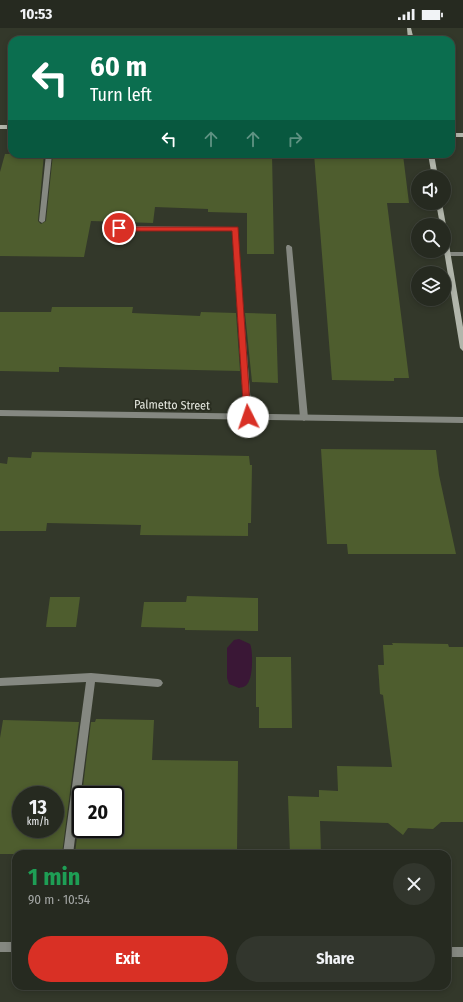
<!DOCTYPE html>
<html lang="en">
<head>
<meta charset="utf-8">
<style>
  :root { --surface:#262a20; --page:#32362d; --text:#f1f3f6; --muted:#a4a7a5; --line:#42463e; --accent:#d93025 }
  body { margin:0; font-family:"Fira Sans Condensed",sans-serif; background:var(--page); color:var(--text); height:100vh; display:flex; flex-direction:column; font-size:15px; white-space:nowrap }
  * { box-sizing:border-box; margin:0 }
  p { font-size:13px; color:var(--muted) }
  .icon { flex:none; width:22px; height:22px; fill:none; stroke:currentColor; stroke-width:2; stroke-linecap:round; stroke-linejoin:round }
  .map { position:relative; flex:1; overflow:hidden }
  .sheet { position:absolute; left:12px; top:822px; width:439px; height:140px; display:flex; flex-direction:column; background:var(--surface); border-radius:12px; box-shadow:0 2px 6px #0003,0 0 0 1px var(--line) }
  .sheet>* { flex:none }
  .banner { position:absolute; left:8px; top:8px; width:447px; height:122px; border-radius:12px; box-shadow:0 2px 6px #0003,0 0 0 1px var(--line); background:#0b6e4f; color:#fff; overflow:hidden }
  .controls { position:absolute; left:411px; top:142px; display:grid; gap:8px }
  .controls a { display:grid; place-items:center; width:40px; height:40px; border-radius:50%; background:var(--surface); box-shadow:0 2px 6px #0003,0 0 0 1px var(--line); font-size:20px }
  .speed { position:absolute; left:12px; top:758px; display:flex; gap:8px; font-size:20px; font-weight:700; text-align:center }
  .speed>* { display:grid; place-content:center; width:52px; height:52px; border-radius:50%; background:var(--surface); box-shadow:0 2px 6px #0003,0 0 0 1px var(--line); line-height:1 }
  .speed small { font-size:10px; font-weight:400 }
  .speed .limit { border:2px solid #111; border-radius:6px; background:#fff; color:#111 }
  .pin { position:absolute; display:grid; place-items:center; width:34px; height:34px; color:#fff; margin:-17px; border:2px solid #fff; border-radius:50%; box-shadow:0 1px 4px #0007 }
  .me { position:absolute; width:44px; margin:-22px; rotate:356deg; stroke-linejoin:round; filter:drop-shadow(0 0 3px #0008) }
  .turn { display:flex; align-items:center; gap:14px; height:84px; padding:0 16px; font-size:18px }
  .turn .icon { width:52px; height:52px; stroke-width:2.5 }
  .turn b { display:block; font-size:28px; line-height:34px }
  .lanes { display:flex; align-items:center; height:38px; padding:0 16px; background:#0003; justify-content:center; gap:20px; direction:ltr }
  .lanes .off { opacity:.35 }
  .round { display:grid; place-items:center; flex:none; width:42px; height:42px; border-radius:21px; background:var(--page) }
  .head { display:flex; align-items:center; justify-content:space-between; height:68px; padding:0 16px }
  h1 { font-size:24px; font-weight:700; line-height:30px; color:#1e9e55 }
  .button { display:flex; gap:8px; margin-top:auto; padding:8px 16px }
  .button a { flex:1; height:46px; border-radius:24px; background:var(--accent); color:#fff; font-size:16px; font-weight:700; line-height:46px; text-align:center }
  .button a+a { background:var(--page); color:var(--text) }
  .status { display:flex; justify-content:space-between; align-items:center; height:28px; padding:0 20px; background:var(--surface); direction:ltr }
  .status svg { height:11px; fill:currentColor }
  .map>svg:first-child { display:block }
  .water { fill:#3a1736 }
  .building { fill:#4e5d2e; fill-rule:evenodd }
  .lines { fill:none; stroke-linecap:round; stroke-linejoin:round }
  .lane { fill:#858881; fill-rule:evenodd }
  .street { fill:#858881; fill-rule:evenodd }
  .secondary { fill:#b2b6ab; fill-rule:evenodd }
  .route { fill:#d93025; stroke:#8d1f18 }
  .labels { text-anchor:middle; stroke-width:4; stroke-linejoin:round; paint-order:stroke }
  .street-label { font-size:12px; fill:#e3e6dd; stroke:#292d20 }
</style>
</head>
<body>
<div class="status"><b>10:53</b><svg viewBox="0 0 49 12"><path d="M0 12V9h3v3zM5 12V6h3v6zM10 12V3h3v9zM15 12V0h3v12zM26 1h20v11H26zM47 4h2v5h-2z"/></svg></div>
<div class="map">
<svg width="463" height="974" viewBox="0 0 463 974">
  <rect width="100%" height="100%" fill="#33382a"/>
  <path class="water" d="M239 611 250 616C253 622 253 646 249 653 247 658 244 659 239 660L229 656 227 650V620L234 612Z"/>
  <path class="building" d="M5 126H44L38 193 41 196 46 193 53 126H272L274 226H247V185L208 184V181L155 179 153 195 91 193 84 229 0 228V144Z
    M314 126 403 127 409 175H387L409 350H394V353L332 352Z
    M52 279H133L132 285 200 288 201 284 236 285 240 343 59 339V344L0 343V284H51Z
    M245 285 276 286 278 355 252 354Z
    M321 421 436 422 439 447 456 526H348L347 516H327Z
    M32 424 249 428 250 437H252L251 495H248V508L140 507 141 497 47 495 46 503H0V435L7 436 8 429 31 430Z
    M187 568 258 570V603L185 602V600L141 599 144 574H186Z
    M50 569H80L76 599H46Z
    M392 615 448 616 449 619H463V794H441L433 801 408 800 403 807 388 795 320 793 321 826H290L288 768 319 769V762L338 763 337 738 392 739 383 667 380 666 378 637H384L383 617H393Z
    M256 629H291L292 700H259V679H256Z
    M96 691 154 692 152 732 238 733 237 826H75L81 775V801H115V767H82L91 694H95Z
    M3 692 79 694 62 826H0V710ZM21 767H55V801H21Z"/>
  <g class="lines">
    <path class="lane" d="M46 126H52L45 193 42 195 39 193Z
      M119 198 237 199 252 389 251 391H245L244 389 232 202 117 201 116 200Z
      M287 217H289L292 219 308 390 304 393 300 390 286 219Z
      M445 224H463V228H447L444 226Z
      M91 645 158 651 161 652 163 655 161 658 158 659 95 654 73 826H63L86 654 0 658V650Z"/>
    <path class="street" d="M0 382 463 389V395L0 388Z
      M0 914H16V924H0Z
      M447 919H463V929H447Z"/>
    <path class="secondary" d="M407 0H411L414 12H408Z
      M0 97H12V101H0Z
      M451 105H463V109H451Z
      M428 126H434L438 149H432Z
      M436 175H442L446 197 444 199V197H440Z
      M444 203 447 205 463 299V323L460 320 444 223Z"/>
  </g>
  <path class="route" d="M116 199H238L251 391H245L244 389 232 203H119L115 200Z"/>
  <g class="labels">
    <g class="street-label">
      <text transform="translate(172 377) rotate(1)" y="4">Palmetto Street</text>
    </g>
  </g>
</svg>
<div class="controls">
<a><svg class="icon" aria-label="sound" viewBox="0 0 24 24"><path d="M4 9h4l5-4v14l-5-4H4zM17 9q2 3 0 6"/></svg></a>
<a><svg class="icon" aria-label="search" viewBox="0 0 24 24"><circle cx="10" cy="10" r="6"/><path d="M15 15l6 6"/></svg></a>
<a><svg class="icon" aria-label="layers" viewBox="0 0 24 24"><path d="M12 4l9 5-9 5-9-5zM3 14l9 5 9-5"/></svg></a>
</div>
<div class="speed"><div>13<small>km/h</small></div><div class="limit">20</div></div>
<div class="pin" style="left:119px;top:200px;background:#d93025"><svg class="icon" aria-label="arrive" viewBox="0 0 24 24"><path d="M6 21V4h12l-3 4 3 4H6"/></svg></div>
<svg class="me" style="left:248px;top:389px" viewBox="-20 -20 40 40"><circle r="19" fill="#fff"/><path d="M0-13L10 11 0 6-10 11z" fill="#d93025"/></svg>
<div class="banner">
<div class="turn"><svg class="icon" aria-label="left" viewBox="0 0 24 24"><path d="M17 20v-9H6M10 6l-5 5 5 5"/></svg><div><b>60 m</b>Turn left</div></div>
<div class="lanes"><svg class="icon" aria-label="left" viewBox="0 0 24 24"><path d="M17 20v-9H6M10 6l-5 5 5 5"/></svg><svg class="icon off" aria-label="ahead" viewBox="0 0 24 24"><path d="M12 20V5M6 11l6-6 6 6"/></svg><svg class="icon off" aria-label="ahead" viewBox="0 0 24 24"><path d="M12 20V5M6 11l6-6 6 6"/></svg><svg class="icon off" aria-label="right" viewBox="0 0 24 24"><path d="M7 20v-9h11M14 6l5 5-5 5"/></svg></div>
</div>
<section class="sheet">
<div class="head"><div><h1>1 min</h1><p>90 m · 10:54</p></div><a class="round"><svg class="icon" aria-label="close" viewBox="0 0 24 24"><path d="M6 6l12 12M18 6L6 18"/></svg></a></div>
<div class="button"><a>Exit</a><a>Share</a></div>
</section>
</div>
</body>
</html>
